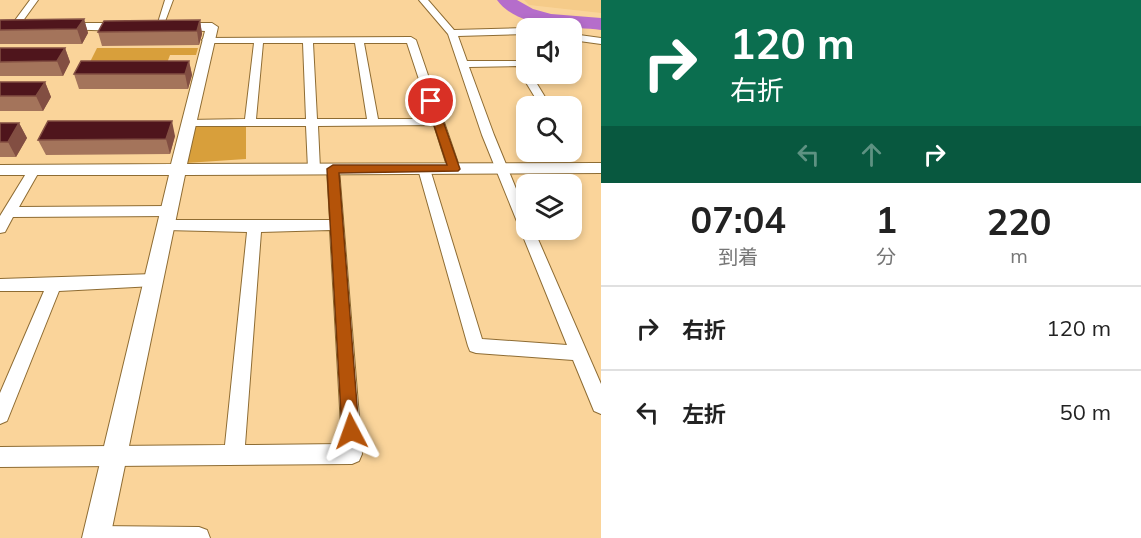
<!DOCTYPE html>
<html lang="ja">
<head>
<meta charset="utf-8">
<style>
  :root { --surface:#fff; --page:#f6f6f6; --text:#222; --muted:#767676; --line:#e0e0e0 }
  body { margin:0; font-family:Mulish,"Noto Sans JP",sans-serif; background:var(--page); color:var(--text); height:100vh; display:flex; flex-direction:column; font-size:22px; white-space:nowrap }
  * { box-sizing:border-box; margin:0 }
  p { font-size:20px; color:var(--muted) }
  .icon { flex:none; width:33px; height:33px; fill:none; stroke:currentColor; stroke-width:2; stroke-linecap:round; stroke-linejoin:round }
  .map { position:relative; flex:1; overflow:hidden }
  .side { display:flex; flex-direction:column; background:var(--surface); width:540px }
  .side>* { flex:none }
  .guide { background:#0b6e4f; color:#fff; overflow:hidden }
  .fabs { position:absolute; left:516px; top:18px; display:grid; gap:12px }
  .fabs a { display:grid; place-items:center; width:66px; height:66px; border-radius:12px; background:var(--surface); box-shadow:0 3px 9px #0003; font-size:30px }
  .pin { position:absolute; display:grid; place-items:center; width:51px; height:51px; color:#fff; margin:-26px; border:3px solid #fff; border-radius:50%; box-shadow:0 2px 6px #0007 }
  .me { position:absolute; width:66px; margin:-33px; rotate:356deg; stroke-linejoin:round; filter:drop-shadow(0 0 4px #0008) }
  .turn { display:flex; align-items:center; gap:21px; height:126px; padding:0 30px; font-size:27px }
  .turn .icon { width:78px; height:78px; stroke-width:2.5 }
  .turn b { display:block; font-size:42px; line-height:51px }
  .lanes { display:flex; align-items:center; height:57px; padding:0 30px; background:#0003; justify-content:center; gap:30px; direction:ltr }
  .lanes .off { opacity:.35 }
  .eta { display:flex; justify-content:space-evenly; align-items:center; height:102px; text-align:center }
  .eta b { font-size:36px; font-weight:700; line-height:42px }
  ul { padding:0; list-style:none }
  li { display:flex; align-items:center; gap:18px; height:84px; padding:0 30px; border-top:2px solid var(--line) }
  li div { flex:1 }
  li b { display:block; font-size:22px }
  li em { font-style:normal }
  main { display:flex; flex:1; min-height:0 }
  .map>svg:first-child { display:block }
  .built { fill:#f5cb89 }
  .green { fill:#d89f3b }
  .lines { fill:none; stroke-linecap:round; stroke-linejoin:round }
  .river { fill:#b56dcb; fill-rule:evenodd }
  .minor-casing { stroke:#8e6c33; stroke-width:2 }
  .tertiary-casing { stroke:#8e6c33; stroke-width:2 }
  .minor { fill:#fff; fill-rule:evenodd }
  .tertiary { fill:#fff; fill-rule:evenodd }
  .wall { fill:#a4745b }
  .shaded-wall { fill:#824e42 }
  .building { fill:#4f151c; stroke:#824e42; stroke-width:1.5 }
  .route { fill:#b45309; stroke:#753606; stroke-width:1.5 }
</style>
</head>
<body>
<main>
<div class="map">
<svg width="601" height="538" viewBox="0 0 601 538">
  <rect width="100%" height="100%" fill="#fad49a"/>
  <path class="built" d="M524 0H601V13L529 5Z"/>
  <path class="green" d="M97 48H198L196 55H170L164 71 85 72Z
    M246 124V159L186 163 192 126Z"/>
  <g class="lines">
    <path class="river" d="M497 0H517L533 9 551 14 601 18V30C569 26 518 29 497 0Z"/>
    <defs>
      <path id="minor" d="M30 0H38L17 29H11L10 27Z
        M165 0H173L163 27 156 29Z
        M419 0H428L454 30 526 28H527L526 34 458 36 467 61H522L526 67V74H531L545 97 536 99 516 66 469 67 494 135 526 213V230H534L601 384V414L594 411 573 360 476 353 470 351 468 346 418 169 424 165 430 169 482 339 567 345 482 135 448 34Z
        M572 34 601 38V44L572 40Z
        M411 37 416 40 460 169 458 172H450L448 169 434 125 318 126 320 169 314 173 308 169 306 126H189L183 123 189 120 245 119 254 43H207L202 40 204 38ZM263 43H303L306 119H256ZM313 43H355L367 119H317ZM364 43H407L432 119H378Z
        M333 165 339 169 362 454 359 461 352 464 0 467V447L225 445 247 232 166 230 159 225 166 220H330L327 169ZM330 230 342 444 245 445 261 232Z
        M34 166 40 170 19 207 169 206 176 211 169 216 13 217 5 232 0 233V216L30 167Z
        M154 274 159 276 162 280 159 284 154 286 59 291 7 421 0 424V393L44 291H0V279Z
        M96 526 199 527 207 530 210 538H86L88 529Z"/>
      <path id="tertiary" d="M60 23H126L132 27 126 31 56 29 54 27Z
        M177 23H212L218 27 187 164 601 163V173L185 175 110 538H82L169 175H0V165L171 164 205 31 173 29V25Z"/>
    </defs>
    <use href="#minor" class="minor-casing"/>
    <use href="#tertiary" class="tertiary-casing"/>
    <use href="#minor" class="minor"/>
    <use href="#tertiary" class="tertiary"/>
  </g>
  <path class="wall" d="M84 19 88 33 82 44H0V20Z
    M200 20 202 34 199 45 102 46 98 32Z
    M0 48H65L70 62 63 76H0Z
    M189 61 192 75 188 89H79L74 74Z
    M0 82H45L51 97 43 111H0Z
    M0 123H19L27 138 16 157H0Z
    M175 136 170 154 46 155 38 140Z"/>
  <path class="shaded-wall" d="M84 19 88 33 82 44 77 29Z
    M200 20 202 34 199 45 197 31Z
    M65 48 70 62 63 76 57 61Z
    M189 61 192 75 188 89 185 74Z
    M45 82 51 97 43 111 36 96Z
    M172 121 175 136 170 154 166 139Z
    M19 123 27 138 16 157 8 142Z"/>
  <path class="building" d="M84 19 77 29 0 30V20Z
    M200 20 197 31 98 32 104 21Z
    M0 48H65L57 61 0 62Z
    M81 61H189L185 74H74Z
    M0 82H45L36 96H0Z
    M48 121H172L166 139 38 140Z
    M0 123H19L8 142H0Z"/>
  <path class="route" d="M431 98 436 101 460 169 458 171 339 173 359 431 357 437 351 439 345 437 342 431 327 169 333 165H447L426 101Z"/>
</svg>
<div class="fabs">
<a><svg class="icon" aria-label="sound" viewBox="0 0 24 24"><path d="M4 9h4l5-4v14l-5-4H4zM17 9q2 3 0 6"/></svg></a>
<a><svg class="icon" aria-label="search" viewBox="0 0 24 24"><circle cx="10" cy="10" r="6"/><path d="M15 15l6 6"/></svg></a>
<a><svg class="icon" aria-label="layers" viewBox="0 0 24 24"><path d="M12 4l9 5-9 5-9-5zM3 14l9 5 9-5"/></svg></a>
</div>
<div class="pin" style="left:431px;top:101px;background:#d93025"><svg class="icon" aria-label="arrive" viewBox="0 0 24 24"><path d="M6 21V4h12l-3 4 3 4H6"/></svg></div>
<svg class="me" style="left:351px;top:431px" viewBox="-20 -20 40 40"><path d="M0-17L14 15 0 8-14 15z" fill="#b45309" stroke="#fff" stroke-width="4"/></svg>
</div>
<section class="side">
<div class="guide">
<div class="turn"><svg class="icon" aria-label="right" viewBox="0 0 24 24"><path d="M7 20v-9h11M14 6l5 5-5 5"/></svg><div><b>120 m</b>右折</div></div>
<div class="lanes"><svg class="icon off" aria-label="left" viewBox="0 0 24 24"><path d="M17 20v-9H6M10 6l-5 5 5 5"/></svg><svg class="icon off" aria-label="ahead" viewBox="0 0 24 24"><path d="M12 20V5M6 11l6-6 6 6"/></svg><svg class="icon" aria-label="right" viewBox="0 0 24 24"><path d="M7 20v-9h11M14 6l5 5-5 5"/></svg></div>
</div>
<div class="eta">
<div><b>07:04</b><p>到着</p></div>
<div><b>1</b><p>分</p></div>
<div><b>220</b><p>m</p></div>
</div>
<ul>
<li><svg class="icon" aria-label="right" viewBox="0 0 24 24"><path d="M7 20v-9h11M14 6l5 5-5 5"/></svg><div><b>右折</b></div><em>120 m</em></li>
<li><svg class="icon" aria-label="left" viewBox="0 0 24 24"><path d="M17 20v-9H6M10 6l-5 5 5 5"/></svg><div><b>左折</b></div><em>50 m</em></li>
</ul>
</section>
</main>
</body>
</html>
